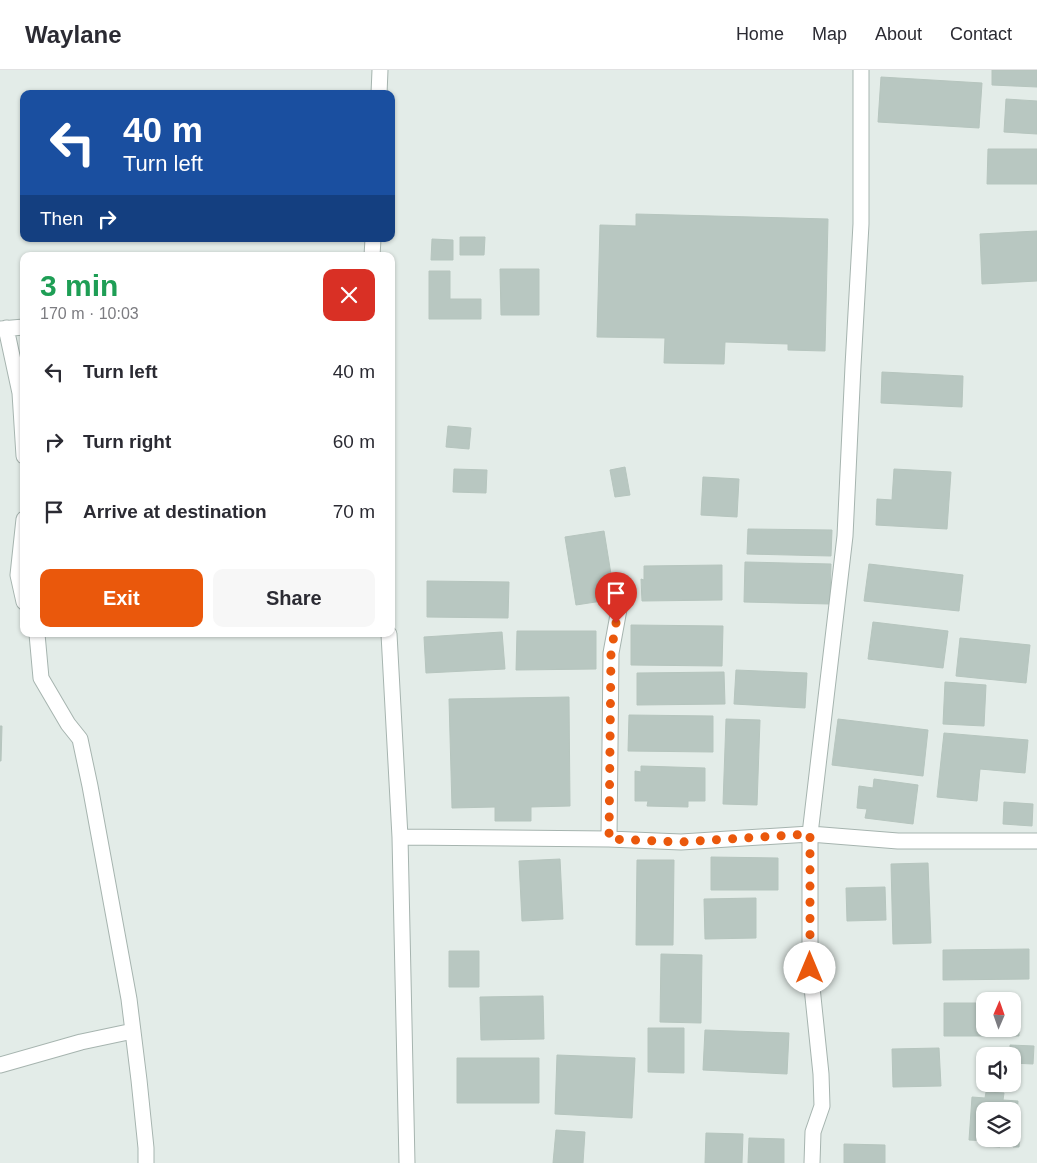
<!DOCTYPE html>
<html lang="en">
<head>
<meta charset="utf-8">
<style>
  :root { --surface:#fff; --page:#f7f7f7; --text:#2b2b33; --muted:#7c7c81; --line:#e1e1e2; --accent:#ea580c }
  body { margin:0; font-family:Arial,sans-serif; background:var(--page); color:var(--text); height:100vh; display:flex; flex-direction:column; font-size:19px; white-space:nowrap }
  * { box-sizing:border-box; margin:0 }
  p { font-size:16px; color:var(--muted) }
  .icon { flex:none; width:28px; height:28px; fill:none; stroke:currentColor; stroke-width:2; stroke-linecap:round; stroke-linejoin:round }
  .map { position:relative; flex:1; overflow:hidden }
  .sheet { position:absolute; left:20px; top:182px; width:375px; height:385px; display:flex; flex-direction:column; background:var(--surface); border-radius:10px; box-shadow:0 1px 4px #0004 }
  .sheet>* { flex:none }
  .hud { position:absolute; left:20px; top:20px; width:375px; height:152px; border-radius:10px; box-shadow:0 1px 4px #0004; background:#1a4fa0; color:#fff; overflow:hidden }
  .needle { width:32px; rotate:2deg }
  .tools { position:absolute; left:976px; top:922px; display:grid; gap:10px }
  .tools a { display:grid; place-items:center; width:45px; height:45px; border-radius:10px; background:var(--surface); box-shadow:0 1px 4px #0004; font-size:25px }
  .pin { position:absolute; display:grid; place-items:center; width:42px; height:42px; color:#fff; margin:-51px -21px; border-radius:50% 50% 50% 0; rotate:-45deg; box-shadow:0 0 5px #0007 }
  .pin .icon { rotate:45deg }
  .me { position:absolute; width:55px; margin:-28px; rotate:0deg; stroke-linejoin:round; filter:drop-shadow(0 0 4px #0008) }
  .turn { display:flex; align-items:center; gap:18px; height:105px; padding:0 20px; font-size:22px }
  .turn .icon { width:65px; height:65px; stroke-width:2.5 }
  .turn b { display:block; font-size:35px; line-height:42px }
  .then { display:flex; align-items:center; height:48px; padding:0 20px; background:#0003; gap:10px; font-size:19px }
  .round { display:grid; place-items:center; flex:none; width:52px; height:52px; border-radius:10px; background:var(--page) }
  .summary { display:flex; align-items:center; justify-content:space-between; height:85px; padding:0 20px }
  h1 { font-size:30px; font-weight:700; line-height:38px; color:#1e9e55 }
  .button { display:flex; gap:10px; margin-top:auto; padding:10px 20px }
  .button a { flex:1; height:58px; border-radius:10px; background:var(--accent); color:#fff; font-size:20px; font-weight:700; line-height:58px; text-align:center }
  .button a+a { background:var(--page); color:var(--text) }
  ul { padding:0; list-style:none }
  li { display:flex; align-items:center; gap:15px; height:70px; padding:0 20px }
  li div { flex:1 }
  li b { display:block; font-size:19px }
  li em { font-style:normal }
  header { display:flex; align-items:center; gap:30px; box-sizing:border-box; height:70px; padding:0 25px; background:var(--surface); border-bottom:1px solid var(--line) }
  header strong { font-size:24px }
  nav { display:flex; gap:28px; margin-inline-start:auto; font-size:18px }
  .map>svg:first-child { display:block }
  .building { fill:#b8c7c1; stroke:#b6c5be; fill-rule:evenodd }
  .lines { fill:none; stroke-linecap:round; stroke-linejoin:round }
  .street-casing { stroke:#a6b4af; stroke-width:17 }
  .street { stroke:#fff; stroke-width:15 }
  .route { stroke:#ea580c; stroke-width:9; stroke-dasharray:0 16.2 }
</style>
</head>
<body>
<header>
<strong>Waylane</strong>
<nav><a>Home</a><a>Map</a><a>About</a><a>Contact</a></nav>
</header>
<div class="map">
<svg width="1037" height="1093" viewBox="0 0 1037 1093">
  <rect width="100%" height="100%" fill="#e3ece8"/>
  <path class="building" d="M992 0H1037V17L992 15Z
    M881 7 982 13 979 58 878 52Z
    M1006 29 1037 31V64L1004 62Z
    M988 79H1037V114H987Z
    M636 144 828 149 825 281 788 280V274L725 272 724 294 664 293 665 268 597 267 600 155 636 156Z
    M1037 161V211L982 214 980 164Z
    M460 167H485L484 185H460Z
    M432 169 453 170V190H431Z
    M500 199H539V245H501Z
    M429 201H450V229H481V249H429Z
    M882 302 963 306 962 337 881 333Z
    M448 356 471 358 469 379 446 377Z
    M625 397 630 425 615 427 610 400Z
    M454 399 487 400 486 423 453 422Z
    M894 399 951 402 947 459 876 455 877 429 892 430Z
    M703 407 739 409 737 447 701 445Z
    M748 459 832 460 831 486 747 484Z
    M604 461 615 529 576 535 565 467Z
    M745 492 831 494 830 534 744 532Z
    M869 494 963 505 959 541 864 531Z
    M722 495V530L642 531 641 509 644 510V496Z
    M427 511 509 512 508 548 427 547Z
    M873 552 948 561 943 598 868 589Z
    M631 555 723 556 722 596 631 595Z
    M517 561H596V599L516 600Z
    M502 562 505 599 426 603 424 567Z
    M960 568 1030 575 1026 613 956 606Z
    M736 600 807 603 805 638 734 634Z
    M724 602 725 634 637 635V603Z
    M945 612 986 615 984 656 943 654Z
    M569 627 570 736 531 737V751H495V737L452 738 449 629Z
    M629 645 713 646V682L628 681Z
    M726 649 760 650 757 735 723 734Z
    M838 649 928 660 923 706 832 695Z
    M0 656H2L1 691H0Z
    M944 663 1028 670 1025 703 980 699 977 731 937 727Z
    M641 696 705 698V731H688V737L647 736 648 731H635V701L641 702Z
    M874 709 918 715 913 754 865 748 867 739 857 738 859 716 873 718Z
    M1004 732 1033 734 1032 756 1003 754Z
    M711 787 778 788V820H711Z
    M560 789 563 849 522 851 519 791Z
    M637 790H674L673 875H636Z
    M928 793 931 873 893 874 891 794Z
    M885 817 886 850 847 851 846 818Z
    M756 828V868L705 869 704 829Z
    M1029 879V909L943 910V880Z
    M449 881H479V917H449Z
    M661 884 702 885 701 953 660 952Z
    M543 926 544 969 481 970 480 927Z
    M944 933H985V959H1012V933H1019V966H944Z
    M648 958H684V1003L648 1002Z
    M705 960 789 963 787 1004 703 1000Z
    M1010 975 1034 976 1033 994 1012 993V986H1010Z
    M939 978 941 1016 893 1017 892 979Z
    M557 985 635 988 632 1048 555 1044Z
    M457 988H539V1033H457Z
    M986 1022 1004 1023 1003 1030 1018 1031 1016 1059 1020 1060 1019 1077H1013V1073L1000 1072V1077L986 1076V1071L969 1070 972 1027 985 1028ZM985 1041H1012V1069H985Z
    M556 1060 585 1062 583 1093H553Z
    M706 1063 743 1064 742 1093H705Z
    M749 1068 784 1069V1093H748Z
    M844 1074 885 1075V1093H844Z"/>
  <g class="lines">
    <defs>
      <path id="street" d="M379 24 380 0
        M372 186 373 169
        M6 258 20 323 24 386
        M0 259 24 257
        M24 449 18 505 24 532
        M37 564 41 608 68 654 80 669 90 716 129 929 139 1010 146 1078V1093
        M389 564 400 767 407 1093
        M400 767 609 769 681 772 810 764 898 771H1037
        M609 769 611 583 622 523
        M0 995 81 972 133 961
        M812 1093 813 1062 822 1036 821 1004 810 898V764L845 466 853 296 861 154V0"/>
    </defs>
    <use href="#street" class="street-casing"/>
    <use href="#street" class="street"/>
  </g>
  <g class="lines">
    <path class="route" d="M616 553 611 583 609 769 681 772 810 764V898"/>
  </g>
</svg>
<div class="tools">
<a><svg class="needle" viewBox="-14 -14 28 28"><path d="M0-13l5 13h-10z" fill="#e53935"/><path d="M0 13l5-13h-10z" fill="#7c7c81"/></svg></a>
<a><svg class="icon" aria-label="sound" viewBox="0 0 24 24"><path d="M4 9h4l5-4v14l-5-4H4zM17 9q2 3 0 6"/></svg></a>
<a><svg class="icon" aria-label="layers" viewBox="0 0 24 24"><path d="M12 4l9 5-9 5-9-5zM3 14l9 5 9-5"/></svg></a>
</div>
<div class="pin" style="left:616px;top:553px;background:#d93025"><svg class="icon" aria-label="arrive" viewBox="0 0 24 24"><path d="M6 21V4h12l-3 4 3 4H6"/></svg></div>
<svg class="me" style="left:810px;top:898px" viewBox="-20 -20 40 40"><circle r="19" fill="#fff"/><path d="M0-13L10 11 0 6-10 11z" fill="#ea580c"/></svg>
<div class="hud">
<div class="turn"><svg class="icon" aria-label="left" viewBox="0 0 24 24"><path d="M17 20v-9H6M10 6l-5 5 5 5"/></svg><div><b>40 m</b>Turn left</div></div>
<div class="then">Then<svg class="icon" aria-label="right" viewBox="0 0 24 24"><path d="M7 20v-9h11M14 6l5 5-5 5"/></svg></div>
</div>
<section class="sheet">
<div class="summary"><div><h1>3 min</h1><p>170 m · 10:03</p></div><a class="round" style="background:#d93025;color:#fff"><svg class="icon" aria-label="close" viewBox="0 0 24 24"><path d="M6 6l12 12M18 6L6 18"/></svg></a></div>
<ul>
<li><svg class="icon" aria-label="left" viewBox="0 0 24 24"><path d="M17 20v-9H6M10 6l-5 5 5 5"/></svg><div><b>Turn left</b></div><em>40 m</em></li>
<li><svg class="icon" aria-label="right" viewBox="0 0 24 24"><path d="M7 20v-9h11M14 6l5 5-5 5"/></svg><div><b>Turn right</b></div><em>60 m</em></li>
<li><svg class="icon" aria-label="arrive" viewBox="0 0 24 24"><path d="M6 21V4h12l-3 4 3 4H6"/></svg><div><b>Arrive at destination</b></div><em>70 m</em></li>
</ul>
<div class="button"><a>Exit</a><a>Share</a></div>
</section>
</div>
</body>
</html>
